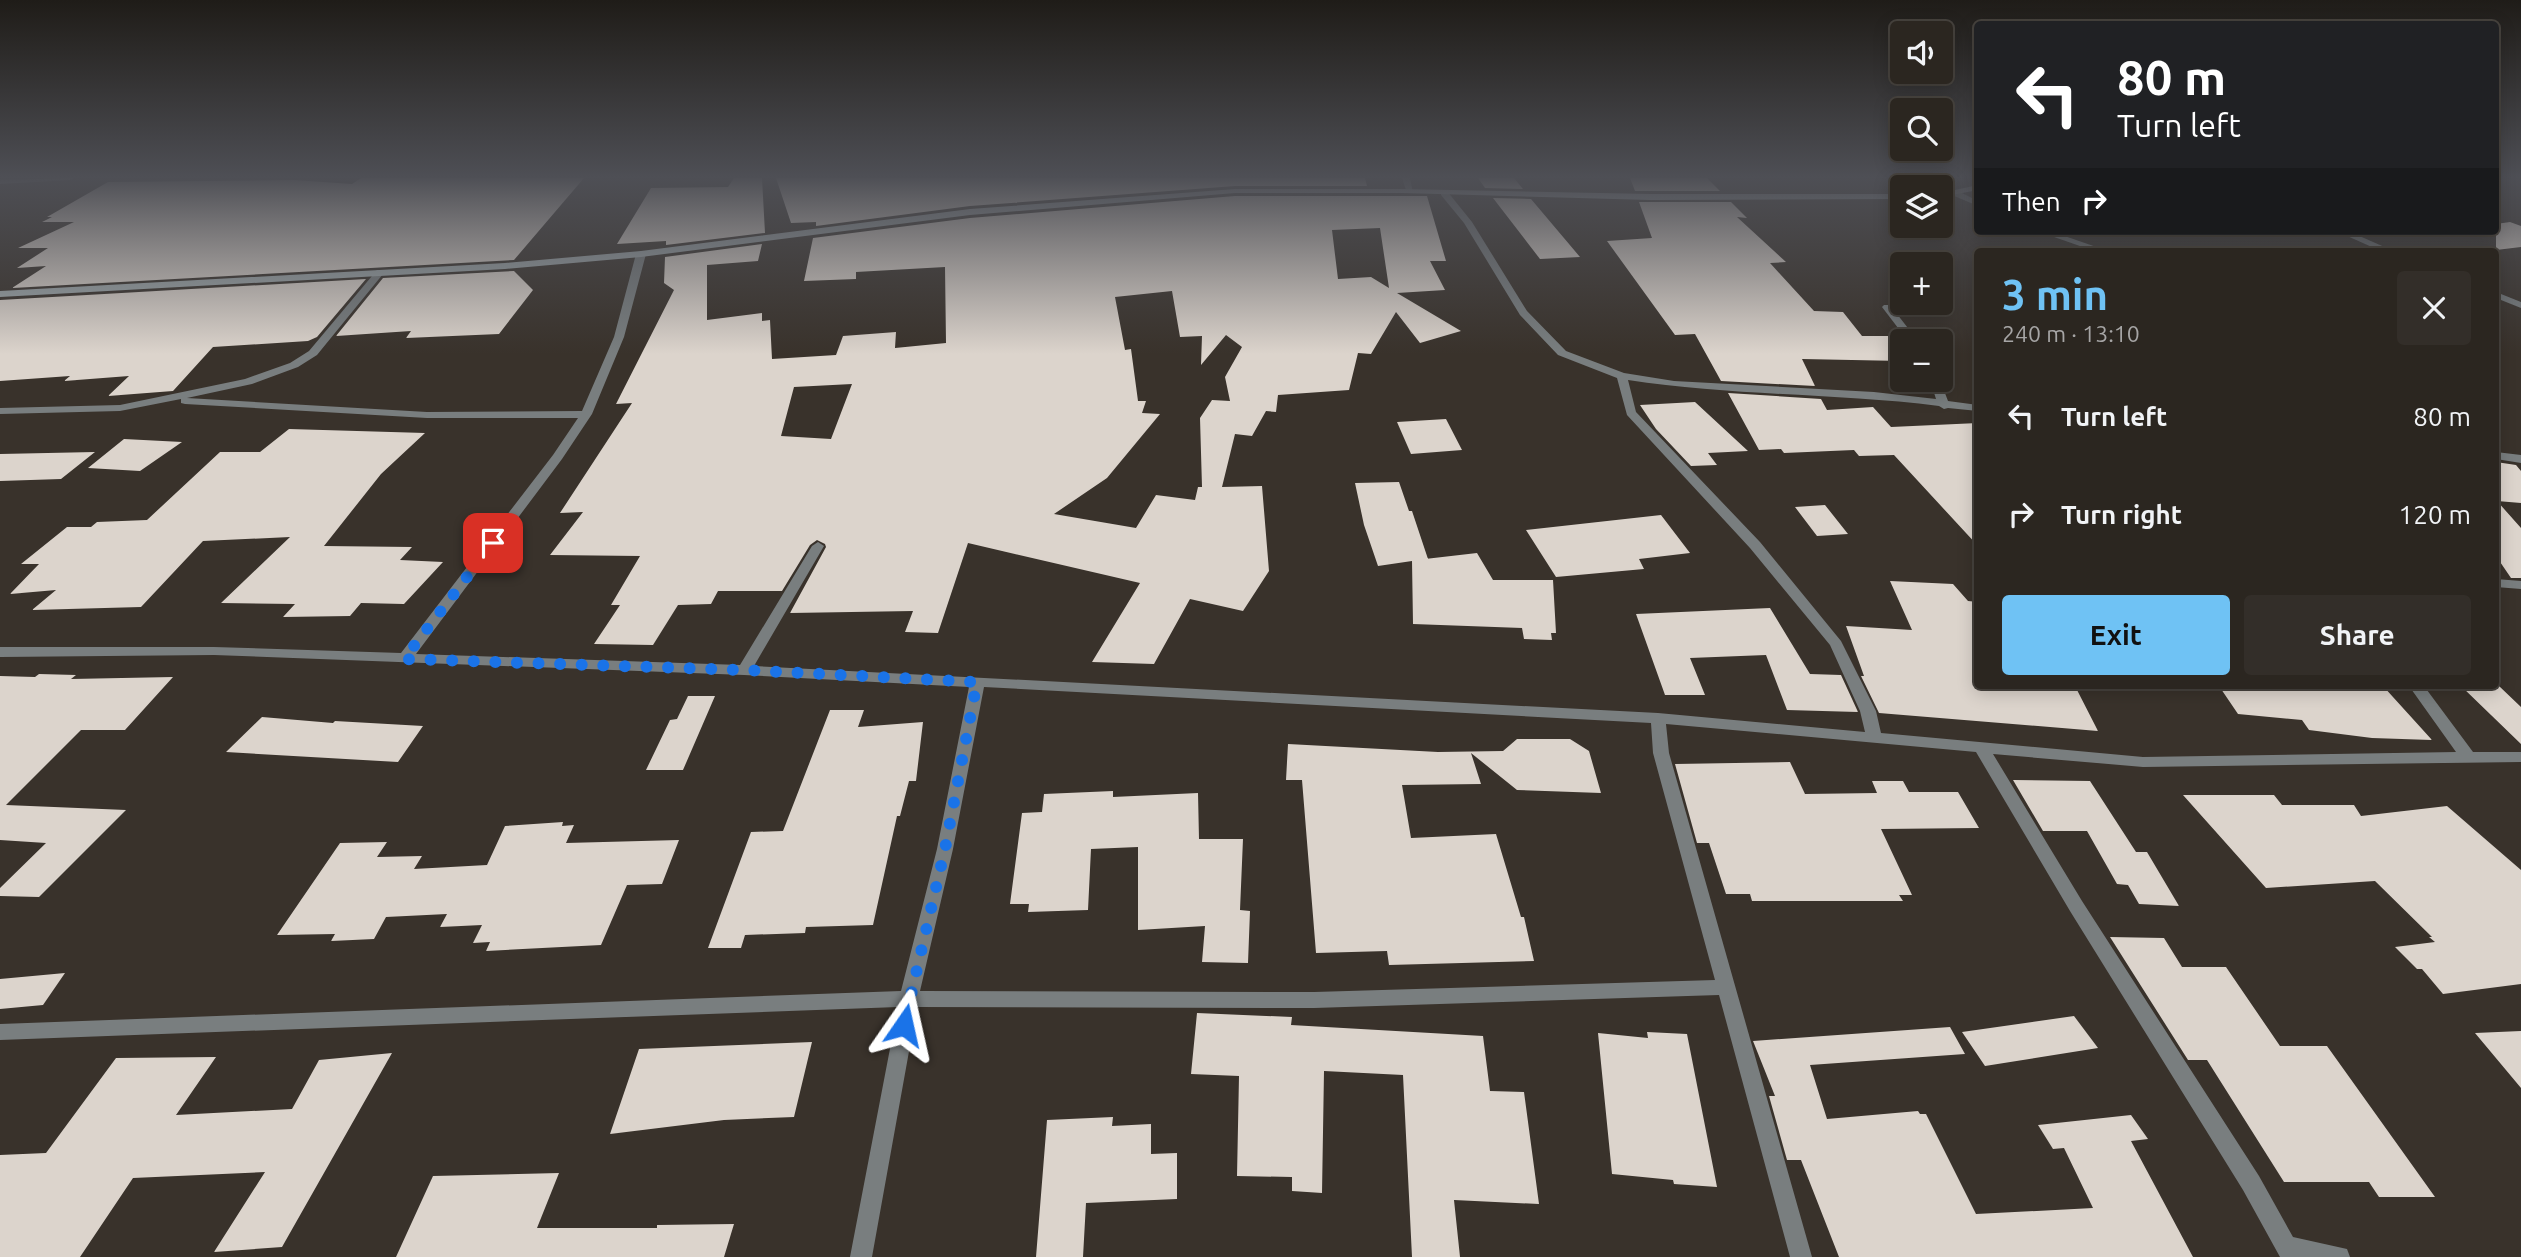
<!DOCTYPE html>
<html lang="en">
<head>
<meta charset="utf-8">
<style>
  :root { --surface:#2b2620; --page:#332e29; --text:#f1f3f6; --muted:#a6a5a5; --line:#47433e; --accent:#6fc2f4 }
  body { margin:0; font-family:Ubuntu,sans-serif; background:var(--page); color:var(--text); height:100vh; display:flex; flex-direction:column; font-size:26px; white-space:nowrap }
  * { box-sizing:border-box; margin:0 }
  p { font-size:23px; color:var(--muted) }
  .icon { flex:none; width:38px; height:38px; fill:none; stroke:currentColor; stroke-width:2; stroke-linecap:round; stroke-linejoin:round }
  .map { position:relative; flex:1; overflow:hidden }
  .side { position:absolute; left:1974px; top:248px; width:525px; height:441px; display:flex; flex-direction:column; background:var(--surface); border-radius:7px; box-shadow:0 4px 18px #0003,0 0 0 2px var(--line) }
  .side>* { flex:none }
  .banner { position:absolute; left:1974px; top:21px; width:525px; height:214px; border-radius:7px; box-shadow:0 4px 18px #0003,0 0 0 2px var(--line); background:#202124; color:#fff; overflow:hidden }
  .controls { position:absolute; left:1890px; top:21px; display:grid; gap:14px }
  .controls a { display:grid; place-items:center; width:63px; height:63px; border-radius:7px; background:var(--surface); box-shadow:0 4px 18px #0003,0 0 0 2px var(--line); font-size:35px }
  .pin { position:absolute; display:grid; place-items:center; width:60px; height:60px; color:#fff; margin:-30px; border-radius:14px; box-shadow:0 4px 10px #0006 }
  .me { position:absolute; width:77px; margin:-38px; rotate:11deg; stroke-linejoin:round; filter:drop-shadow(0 0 5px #0008) }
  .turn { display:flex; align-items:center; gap:24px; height:147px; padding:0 28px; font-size:32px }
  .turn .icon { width:91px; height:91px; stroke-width:2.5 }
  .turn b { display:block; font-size:49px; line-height:60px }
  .then { display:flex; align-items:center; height:66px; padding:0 28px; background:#0003; gap:14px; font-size:26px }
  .round { display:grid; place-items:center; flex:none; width:74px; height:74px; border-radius:7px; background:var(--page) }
  .summary { display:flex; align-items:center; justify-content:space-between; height:119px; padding:0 28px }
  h1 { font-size:42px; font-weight:700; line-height:52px; color:var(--accent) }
  .cta { display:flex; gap:14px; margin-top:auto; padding:14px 28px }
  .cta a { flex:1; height:80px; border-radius:7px; background:var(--accent); color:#111; font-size:28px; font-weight:700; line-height:80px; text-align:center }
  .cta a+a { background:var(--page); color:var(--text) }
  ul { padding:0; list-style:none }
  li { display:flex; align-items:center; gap:21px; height:98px; padding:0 28px }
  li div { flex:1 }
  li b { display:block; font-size:26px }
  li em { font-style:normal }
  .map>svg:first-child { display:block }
  .building { fill:#dcd4cc; fill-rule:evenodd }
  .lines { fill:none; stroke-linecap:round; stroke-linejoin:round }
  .street { fill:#797e7f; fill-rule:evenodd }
  .secondary { fill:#9fa8aa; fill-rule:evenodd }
  .route { stroke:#1a73e8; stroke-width:12; stroke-dasharray:0 21.6 }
</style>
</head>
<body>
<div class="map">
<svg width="2521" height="1257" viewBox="0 0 2521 1257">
  <rect width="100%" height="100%" fill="#39322b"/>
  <path class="building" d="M361 178H584L514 260 12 288 46 266 17 268 48 248H18L74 222H42L52 217H47L108 182 294 180 352 184Z
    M734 178H762L765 233 666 245V241L617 244 651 188 728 187Z
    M776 178H1365L1367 186H1235L970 206 816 226V222L791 223Z
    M1478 178H1514L1523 189 1485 188Z
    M1630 178H1707L1720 191H1635Z
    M1235 196H1427L1446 261H1430L1445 290 1397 293 1461 331 1420 343 1396 312 1371 354 1358 353 1349 390 1278 395 1276 412 1266 411 1252 436 1235 434 1222 487 1262 486 1269 571 1243 611 1190 599 1154 664 1092 662 1140 583 968 543 938 633 905 632 913 611 790 613 826 547 825 544 817 540 810 545 782 591H718L711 604 678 605 653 645 594 644 620 605H611L640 556 550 555 583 512 560 513 632 403 616 404 674 290 664 283 665 257 762 244 758 261 707 265V320L762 313V321L770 320 772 359 836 355 843 336 896 332 895 348 946 343 945 267 856 272V279L804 281 813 238 970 218ZM1380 228 1389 288 1371 277 1338 279 1332 230ZM1172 291 1180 337 1202 336 1201 365 1226 335 1242 347 1225 377 1230 401 1212 400 1200 418 1202 487H1198L1195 500 1156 495 1136 528 1054 514 1107 478 1160 414 1142 413 1146 401H1138L1131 349 1125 350 1115 297ZM852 384 831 439 781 436 794 387Z
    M1493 198 1531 199 1580 257 1540 259Z
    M1639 202H1731L1747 218 1737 217 1786 262 1770 263 1814 311 1843 312 1862 336H1901L1902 361 1802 359 1815 386 1721 381 1695 334 1675 335 1607 241 1652 238Z
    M2510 222 2521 226V247L2496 250V224Z
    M514 271 533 290 499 334 406 338 411 331 336 336 383 278Z
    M366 279 317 337 308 341 213 347 173 391 108 396 129 376 64 381 70 376 0 381V300Z
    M1728 393 1821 399 1827 410 1873 407 1891 427 1978 423V546L1894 455 1859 456 1854 450 1784 453 1781 449 1759 450Z
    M1695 402 1748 451 1708 453 1717 465 1691 466 1656 429 1640 405Z
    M1446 419 1462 450 1411 454 1397 422Z
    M289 429 425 433 381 474 324 546 412 547 400 560 443 562 404 604 361 603 350 616 283 617 295 604 221 603 290 537 203 541 141 607 32 610 56 590 10 594 39 564H21L67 527H91L97 522 147 520 220 452H260Z
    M124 439 182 442 140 471 88 468Z
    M95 452 61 479 0 481V454Z
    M2496 462 2516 465 2521 471V503L2497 501 2521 528V578H2511L2496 556Z
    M1399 482 1409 511H1412L1428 559H1425L1477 553 1493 580H1553L1556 633H1551L1552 640 1524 639 1522 628 1413 624 1412 561 1378 566 1364 525 1355 483Z
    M1825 505 1848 534 1817 536 1795 507Z
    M1661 515 1690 553 1639 559 1644 569 1556 577 1526 530Z
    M1890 581 1953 584 1968 601 1978 602V686H2075L2098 731 1879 713 1861 676H1864L1846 626 1912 630Z
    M1770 608 1810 674 1841 675 1858 712 1787 710 1766 655 1690 658 1705 695H1665L1636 614Z
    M39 674 76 675 71 679 173 677 125 730H81L6 805 126 810 39 897 0 896V888L46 843 0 840V676L35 677Z
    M2219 686H2383L2432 740 2372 738 2309 730 2302 720 2238 714Z
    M2461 686H2499L2521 707V744Z
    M688 696H715L683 770H646L670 720 677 719Z
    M830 710H864L858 727 923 722 916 781H909L900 816H897L873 925 806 927 805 933 745 935 741 948H708L751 832 783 831Z
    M262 717 333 723 335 721 423 726 398 762 226 752Z
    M1517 739H1570L1589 751 1601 793 1517 790 1471 753 1481 784 1402 785 1411 838 1496 834 1521 917H1524L1534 961 1389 965 1387 951 1316 953 1302 780H1286L1288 744 1438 752 1503 751Z
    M1790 762 1805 794 1877 793 1872 781H1903L1909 792H1958L1979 828 1881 829 1912 895H1899L1903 901H1752L1750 894H1726L1709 843H1697L1675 764Z
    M2013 780 2090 781 2136 852H2147L2179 906 2139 904 2128 885 2117 884 2087 831H2043Z
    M1113 791V797L1198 793 1199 839H1243L1240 910 1250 911 1248 963 1202 962 1205 926 1138 930V847L1091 849 1088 910 1028 912 1029 904H1010L1022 813 1042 812 1044 794Z
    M2183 795H2274L2282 805H2354L2361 816 2447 806 2521 870V984L2443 994 2422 969H2417L2395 947 2435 942 2429 937H2432L2375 881 2266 888Z
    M563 822 562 826 574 825 566 843 679 840 662 884 627 885 601 945 486 951 490 942 473 943 482 925 440 927 447 914 386 917 374 939 331 941 335 934 277 935 340 843 387 842 377 857 422 856 414 869 487 865 505 826Z
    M2110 937 2164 938 2182 967H2226L2280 1046H2327L2435 1197H2379L2369 1182H2284L2207 1060H2188Z
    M65 973 43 1005 0 1009V979Z
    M1197 1013 1292 1017 1291 1025 1483 1036 1490 1091 1524 1092 1539 1204 1454 1200 1460 1257H1412L1403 1075 1324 1071 1322 1193 1292 1191V1177L1237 1176 1239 1076 1191 1074Z
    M2074 1016 2098 1048 1985 1066 1962 1032Z
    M1950 1027 1965 1054 1810 1065 1827 1119 1918 1111 1920 1114H1926L1976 1214 2093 1208 2064 1148 2053 1149 2038 1125 2131 1115 2148 1139 2131 1141 2193 1257H1839L1801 1160H1787L1769 1096H1775L1753 1041Z
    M2521 1031V1088L2475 1033Z
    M1647 1032 1687 1034 1717 1187 1674 1184 1673 1180 1612 1174 1598 1033 1648 1038Z
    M812 1042 794 1117 724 1120 610 1134 639 1049Z
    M392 1053 282 1247 214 1252 265 1172 133 1178 80 1257H0V1155L46 1153 116 1058 216 1057 176 1115 292 1109 319 1060Z
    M1113 1117 1112 1126 1151 1124V1154L1177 1153V1199L1086 1203 1083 1257H1036L1047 1120Z
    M559 1173 537 1228H657V1225L734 1224 724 1257H396L433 1176Z"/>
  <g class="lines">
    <path class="street" d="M74 178 70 180 0 184V180Z
      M1402 178H1410L1413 193H1407Z
      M1441 191H1447L1472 222 1527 311 1566 351 1624 373 1674 381 1874 392 1936 399 1930 380H1940L1948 401 1978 405V411L1948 408 1944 409 1939 406C1836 393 1731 396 1628 380L1636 412 1760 542 1841 641 1876 711 1881 733 2143 757 2456 752 2409 686H2424L2473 752H2521V762L2143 767 1993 754 2082 901 2259 1176 2293 1237 2347 1249 2350 1257H2280L2243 1190 2070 911 1976 752 1666 724 1669 753 1812 1257H1790L1719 995 1314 1008 917 1007 872 1257H850L898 1007 0 1040V1024L901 991 937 849 969 687 744 675 214 655 0 657V647H214L401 653 553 455 578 418H427L185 404 181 403V399L120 411 0 414V408L120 405 245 379 290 363 309 351 377 270H383V274L317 355 298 367 252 384 187 398 427 412 582 411 614 337 636 254 641 251 646 254 624 337 592 414 562 459 416 654 740 665 812 546 818 542 824 546 754 666 1658 713 1865 732 1860 711 1830 645 1750 548 1627 415 1617 378 1558 355 1520 315 1464 223 1441 195ZM984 687 1651 723 1653 753 1715 980 1314 992 920 991 953 849Z
      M1952 191H1958L1978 201V206L1952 195Z
      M2037 231H2050L2111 252H2097Z
      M2336 231H2348L2396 252H2383Z
      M2496 292 2521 302V308L2496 298Z
      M1884 305H1890L1918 341H1908L1882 307Z
      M2496 452 2521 455V463L2496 459Z
      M2496 579 2521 581V589L2496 587Z"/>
    <path class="secondary" d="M1978 185V190L1941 197V193Z
      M1235 189H1403L1651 194H1902V199L1651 200 1403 193H1235L970 215 641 257 505 269 0 297V291L505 263 641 251 970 209Z"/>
  </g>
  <linearGradient id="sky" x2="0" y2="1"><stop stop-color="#1f1c18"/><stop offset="0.5" stop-color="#4e4f55"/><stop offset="1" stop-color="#4e4f55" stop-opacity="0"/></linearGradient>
  <rect width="2521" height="354" fill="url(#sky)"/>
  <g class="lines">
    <path class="route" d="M493 543 404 659 744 670 977 682 945 849 904 1025"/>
  </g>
</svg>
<div class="controls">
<a><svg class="icon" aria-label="sound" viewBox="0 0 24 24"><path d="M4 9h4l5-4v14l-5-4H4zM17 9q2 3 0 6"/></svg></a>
<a><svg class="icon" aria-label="search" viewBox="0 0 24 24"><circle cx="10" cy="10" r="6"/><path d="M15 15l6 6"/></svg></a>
<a><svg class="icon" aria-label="layers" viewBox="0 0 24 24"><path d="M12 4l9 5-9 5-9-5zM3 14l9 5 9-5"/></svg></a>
<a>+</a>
<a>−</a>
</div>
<div class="pin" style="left:493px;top:543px;background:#d93025"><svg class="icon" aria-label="arrive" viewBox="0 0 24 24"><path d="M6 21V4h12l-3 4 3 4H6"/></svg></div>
<svg class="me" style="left:904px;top:1025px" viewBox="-20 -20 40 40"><path d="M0-17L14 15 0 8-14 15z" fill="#1a73e8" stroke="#fff" stroke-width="4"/></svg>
<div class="banner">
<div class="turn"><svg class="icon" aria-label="left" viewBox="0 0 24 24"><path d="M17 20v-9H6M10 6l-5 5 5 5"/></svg><div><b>80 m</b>Turn left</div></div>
<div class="then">Then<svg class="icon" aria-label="right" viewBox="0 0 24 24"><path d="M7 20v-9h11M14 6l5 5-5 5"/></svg></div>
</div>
<section class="side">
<div class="summary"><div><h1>3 min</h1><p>240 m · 13:10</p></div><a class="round"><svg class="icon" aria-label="close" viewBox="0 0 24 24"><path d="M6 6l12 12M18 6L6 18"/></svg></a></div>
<ul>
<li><svg class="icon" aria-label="left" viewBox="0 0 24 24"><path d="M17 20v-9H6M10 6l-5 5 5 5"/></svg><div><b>Turn left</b></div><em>80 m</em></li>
<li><svg class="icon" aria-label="right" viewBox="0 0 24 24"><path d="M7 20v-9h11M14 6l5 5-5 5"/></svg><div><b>Turn right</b></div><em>120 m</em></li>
</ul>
<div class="cta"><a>Exit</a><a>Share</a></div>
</section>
</div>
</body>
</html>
